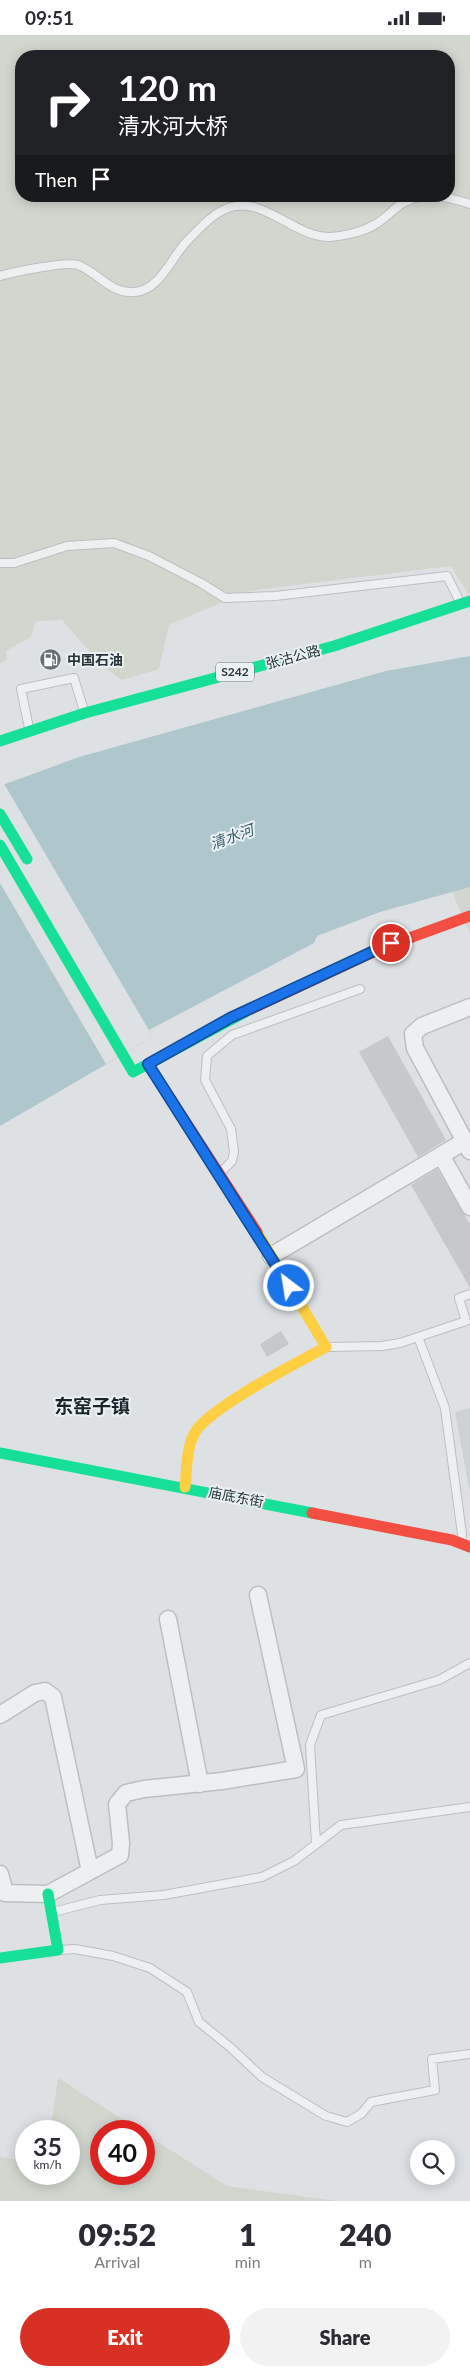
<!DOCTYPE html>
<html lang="en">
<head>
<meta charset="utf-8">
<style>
  :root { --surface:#fff; --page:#f2f2f3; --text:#2b2b33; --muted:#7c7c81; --accent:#d93025 }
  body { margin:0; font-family:Lato,"Noto Sans SC",sans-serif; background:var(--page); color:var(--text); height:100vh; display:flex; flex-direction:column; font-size:19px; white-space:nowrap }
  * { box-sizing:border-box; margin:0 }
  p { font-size:16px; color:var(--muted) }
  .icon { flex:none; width:28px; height:28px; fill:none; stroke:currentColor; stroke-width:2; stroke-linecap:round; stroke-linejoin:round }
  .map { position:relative; height:2166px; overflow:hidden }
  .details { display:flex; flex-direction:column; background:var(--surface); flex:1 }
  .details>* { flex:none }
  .top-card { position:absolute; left:15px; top:15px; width:440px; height:152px; border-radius:20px; box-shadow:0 2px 12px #0003; background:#202124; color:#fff; overflow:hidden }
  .controls { position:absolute; left:410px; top:2105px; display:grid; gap:10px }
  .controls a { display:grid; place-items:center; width:45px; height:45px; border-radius:50%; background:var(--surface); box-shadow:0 2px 12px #0003; font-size:25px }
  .speed { position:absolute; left:15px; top:2085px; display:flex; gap:10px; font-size:25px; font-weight:700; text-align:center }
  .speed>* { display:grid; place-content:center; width:65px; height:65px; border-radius:50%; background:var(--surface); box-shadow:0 2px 12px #0003; line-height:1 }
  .speed small { font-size:12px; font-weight:400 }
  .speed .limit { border:8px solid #d22; background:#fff; color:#111 }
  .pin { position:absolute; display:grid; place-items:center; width:42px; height:42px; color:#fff; margin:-21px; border:2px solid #fff; border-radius:50%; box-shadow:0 1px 5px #0007 }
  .me { position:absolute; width:55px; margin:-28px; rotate:329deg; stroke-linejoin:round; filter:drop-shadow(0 0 4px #0008) }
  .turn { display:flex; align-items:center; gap:18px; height:105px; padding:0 20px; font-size:22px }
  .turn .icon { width:65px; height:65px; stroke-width:2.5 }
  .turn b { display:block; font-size:35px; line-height:42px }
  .then { display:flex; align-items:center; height:48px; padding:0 20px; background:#0003; gap:10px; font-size:19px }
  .eta { display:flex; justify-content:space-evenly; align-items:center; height:85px; text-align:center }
  .eta b { font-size:30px; font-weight:800; line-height:35px }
  .primary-button { display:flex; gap:10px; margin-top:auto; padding:10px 20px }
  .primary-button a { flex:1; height:58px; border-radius:30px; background:var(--accent); color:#fff; font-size:20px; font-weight:800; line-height:58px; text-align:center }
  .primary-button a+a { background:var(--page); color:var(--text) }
  .status { display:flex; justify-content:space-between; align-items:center; height:35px; padding:0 25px; background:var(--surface); direction:ltr }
  .status svg { height:14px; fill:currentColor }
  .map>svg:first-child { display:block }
  .built { fill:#cdd2d6 }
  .green { fill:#d1d7cf; fill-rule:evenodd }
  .water { fill:#aec6cc }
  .pier { fill:#dee1e3 }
  .building { fill:#c6c9cb }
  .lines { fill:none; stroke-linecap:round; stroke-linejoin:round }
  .lane-casing { stroke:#bcbfc1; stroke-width:10 }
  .street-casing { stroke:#bcbfc1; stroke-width:19 }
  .lane { stroke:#eeeff0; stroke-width:8 }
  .street { stroke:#eeeff0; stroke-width:16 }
  .fast { stroke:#16e098; stroke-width:11 }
  .slow { stroke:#ffcf43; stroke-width:11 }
  .jam { stroke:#f24e42; stroke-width:11 }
  .route-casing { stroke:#114b97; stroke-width:12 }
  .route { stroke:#1a73e8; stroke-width:9 }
  .labels { text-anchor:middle; stroke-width:4; stroke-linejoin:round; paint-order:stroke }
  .shield { fill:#ebf1f3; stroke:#626d72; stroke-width:1 }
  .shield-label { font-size:12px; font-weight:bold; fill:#27343a }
  .street-label { font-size:14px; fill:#27343a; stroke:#ebf1f3 }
  .poi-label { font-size:14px; font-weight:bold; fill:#27343a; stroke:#ebf1f3; text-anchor:start }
  .water-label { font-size:15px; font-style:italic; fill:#355d6a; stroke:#ebf1f3 }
  .district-label { font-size:19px; font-weight:bold; fill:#1a252b; stroke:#ebf1f3 }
</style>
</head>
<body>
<div class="status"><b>09:51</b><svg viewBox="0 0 49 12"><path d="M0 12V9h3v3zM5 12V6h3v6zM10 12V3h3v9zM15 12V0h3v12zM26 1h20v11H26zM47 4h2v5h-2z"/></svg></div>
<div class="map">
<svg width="470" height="2166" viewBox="0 0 470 2166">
  <rect width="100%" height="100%" fill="#dee1e3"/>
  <path class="built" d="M470 1373V1458L455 1377Z"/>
  <path class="green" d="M0 0H470V559H468L451 531 248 556 169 590 159 634 122 645 102 630 62 585 36 586 31 602 6 616 7 624 0 629ZM21 21H449V161H21Z
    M470 852V899L452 857Z
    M58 2043 141 2096H101V2139H144V2098L227 2151 337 2166H0V2122L26 2126V2139H69V2096H50Z"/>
  <path class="water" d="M470 621V852L380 877 317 901 314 908 149 995 153 1002 0 1091V751L79 722 386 636Z"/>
  <path class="pier" d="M3 747 153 1002 106 1029 0 848V748Z"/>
  <path class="building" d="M388 1001 446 1105 418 1122 359 1017Z
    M437 1134 470 1189V1253L411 1150Z
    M281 1296 289 1309 267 1322 260 1309Z"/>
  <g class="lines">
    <defs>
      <path id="lane" d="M0 241C14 237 66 226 78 230 99 238 110 259 135 257 160 255 171 223 187 206 198 195 213 178 228 173 264 160 294 203 331 202 344 201 362 197 374 190 391 181 396 167 418 162 435 158 454 164 470 169
        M0 528H14L67 511 114 508 149 521 201 548 225 563 275 561 447 541 460 567
        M29 693 21 654 74 643 84 676
        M220 1138 232 1126 234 1117 231 1094 205 1045 207 1021 232 1000 360 954
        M418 1302 445 1373 462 1499 461 1507
        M328 1312 382 1311 400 1308 466 1286 459 1263 470 1259
        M316 1808 310 1710 321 1680 439 1645 470 1628
        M53 1877 100 1865 164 1860 262 1842 294 1826 341 1790 470 1772
        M60 1915 75 1914 113 1921 150 1933 187 1957 199 1987 230 2012 262 2042 326 2081 347 2087 361 2079 371 2067 435 2055 432 2024 470 2019"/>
      <path id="street" d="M470 972 422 991 413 999 415 1013 470 1116
        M441 1120 470 1172
        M271 1221 465 1106
        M168 1584 200 1749
        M0 1680 35 1658 45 1656 53 1662 90 1836
        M0 1839 5 1858 48 1859 120 1820 121 1808 117 1769 126 1758 144 1754 222 1746 296 1734 258 1560"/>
    </defs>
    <use href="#lane" class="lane-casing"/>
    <use href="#street" class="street-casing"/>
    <use href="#lane" class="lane"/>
    <use href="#street" class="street"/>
    <path class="fast" d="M0 706 85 678 334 611 470 566
      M0 779 27 824
      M0 810 133 1037 251 974
      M0 1418 312 1478
      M0 1923 58 1915 48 1859"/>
    <path class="slow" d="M185 1452C187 1434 186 1415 194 1399 206 1374 298 1327 326 1312L257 1197"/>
    <path class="jam" d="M251 974 382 913 470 881
      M148 1029 257 1197
      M312 1478 452 1505 470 1512"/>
  </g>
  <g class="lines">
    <defs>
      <path id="route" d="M289 1251 148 1029 230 983 391 908"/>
    </defs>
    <use href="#route" class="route-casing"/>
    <use href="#route" class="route"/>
  </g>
  <defs>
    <symbol id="fuel-disc" viewBox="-11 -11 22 22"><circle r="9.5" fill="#677175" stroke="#ebf1f3"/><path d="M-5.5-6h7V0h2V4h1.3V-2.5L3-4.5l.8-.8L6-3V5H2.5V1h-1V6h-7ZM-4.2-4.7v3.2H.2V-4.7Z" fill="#fff"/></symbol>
  </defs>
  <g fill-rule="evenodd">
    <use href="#fuel-disc" x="38" y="612" width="25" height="25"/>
  </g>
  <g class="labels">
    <rect class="shield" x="216" y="627.5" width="38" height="19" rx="4"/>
    <g class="shield-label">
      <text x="235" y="641">S242</text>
    </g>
    <g class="street-label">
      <text transform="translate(293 622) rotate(-15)" y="5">张沽公路</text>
      <text transform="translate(236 1462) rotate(11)" y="5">庙底东街</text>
    </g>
    <g class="poi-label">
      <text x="67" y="630">中国石油</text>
    </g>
    <g class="water-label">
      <text transform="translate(232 802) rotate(-20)" y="5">清水河</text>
    </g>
    <g class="district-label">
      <text x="92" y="1378">东窑子镇</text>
    </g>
  </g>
</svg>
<div class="controls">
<a><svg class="icon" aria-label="search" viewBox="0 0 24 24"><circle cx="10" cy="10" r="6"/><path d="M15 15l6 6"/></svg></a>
</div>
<div class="speed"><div>35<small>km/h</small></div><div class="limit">40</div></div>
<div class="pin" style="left:391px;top:908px;background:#d93025"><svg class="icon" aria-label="arrive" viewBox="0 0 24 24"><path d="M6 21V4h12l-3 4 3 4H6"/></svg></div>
<svg class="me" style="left:289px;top:1251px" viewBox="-20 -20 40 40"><circle r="17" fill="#1a73e8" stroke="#fff" stroke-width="3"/><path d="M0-11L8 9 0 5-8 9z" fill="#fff"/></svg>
<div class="top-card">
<div class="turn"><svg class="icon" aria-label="right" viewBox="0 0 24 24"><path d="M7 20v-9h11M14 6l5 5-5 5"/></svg><div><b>120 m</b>清水河大桥</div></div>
<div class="then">Then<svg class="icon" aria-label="arrive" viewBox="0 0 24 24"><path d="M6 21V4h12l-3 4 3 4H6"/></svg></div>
</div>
</div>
<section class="details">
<div class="eta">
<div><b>09:52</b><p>Arrival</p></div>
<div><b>1</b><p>min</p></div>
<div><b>240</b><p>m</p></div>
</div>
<div class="primary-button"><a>Exit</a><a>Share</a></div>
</section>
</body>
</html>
